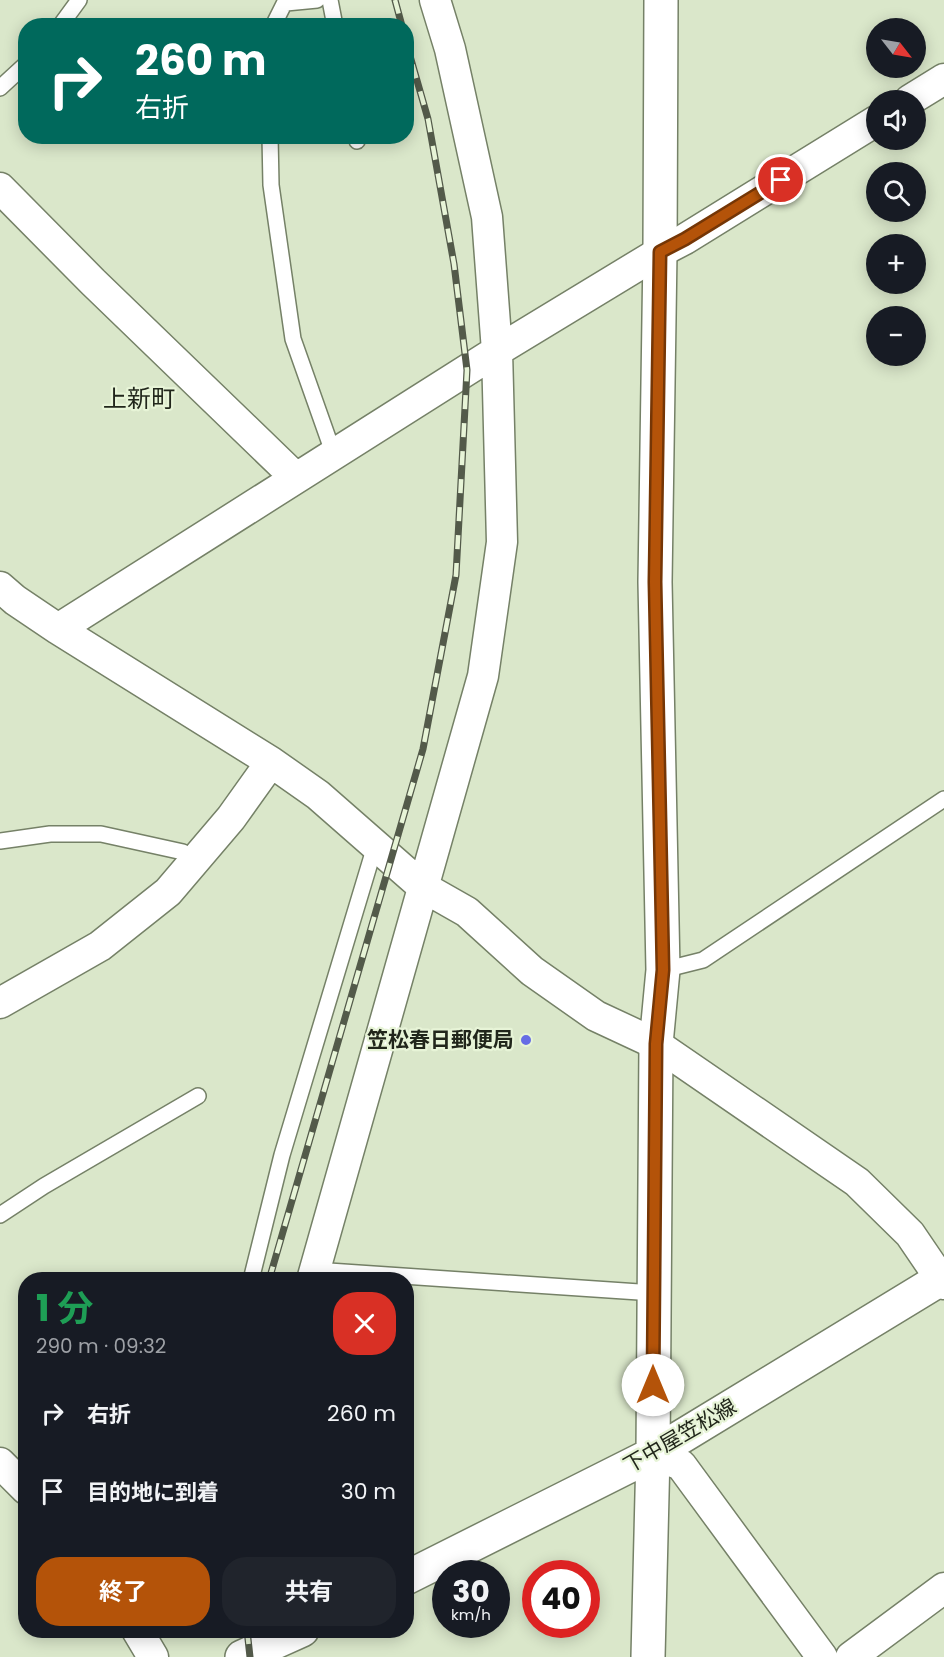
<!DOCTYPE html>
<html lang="ja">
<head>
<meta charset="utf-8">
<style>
  :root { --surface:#171b24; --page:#20242c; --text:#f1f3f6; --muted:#9ea1a6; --accent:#b45309 }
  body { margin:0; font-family:Poppins,"Noto Sans JP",sans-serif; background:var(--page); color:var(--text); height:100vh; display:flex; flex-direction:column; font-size:22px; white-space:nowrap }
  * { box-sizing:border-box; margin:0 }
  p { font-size:20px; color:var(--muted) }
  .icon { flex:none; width:33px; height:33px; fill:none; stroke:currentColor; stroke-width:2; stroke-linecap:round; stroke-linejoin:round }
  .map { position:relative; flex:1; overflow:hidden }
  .drawer { position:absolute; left:18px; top:1272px; width:396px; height:366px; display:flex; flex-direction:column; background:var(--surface); border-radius:24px; box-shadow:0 3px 15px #0003 }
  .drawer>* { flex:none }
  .hud { position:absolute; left:18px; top:18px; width:396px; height:126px; border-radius:24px; box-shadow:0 3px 15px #0003; background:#00695c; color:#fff; overflow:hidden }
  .needle { width:39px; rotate:121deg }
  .tools { position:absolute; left:866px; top:18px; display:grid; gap:12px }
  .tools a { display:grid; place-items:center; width:60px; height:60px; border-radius:50%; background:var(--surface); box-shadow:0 3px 15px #0003; font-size:30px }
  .speed { position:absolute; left:432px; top:1560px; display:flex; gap:12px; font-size:30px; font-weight:700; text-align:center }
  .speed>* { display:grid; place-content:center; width:78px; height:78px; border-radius:50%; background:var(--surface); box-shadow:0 3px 15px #0003; line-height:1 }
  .speed small { font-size:15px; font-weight:400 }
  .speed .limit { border:9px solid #d22; background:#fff; color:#111 }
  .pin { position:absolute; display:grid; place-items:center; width:51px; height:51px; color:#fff; margin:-26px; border:3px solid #fff; border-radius:50%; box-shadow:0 2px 6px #0007 }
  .me { position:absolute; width:66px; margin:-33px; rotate:0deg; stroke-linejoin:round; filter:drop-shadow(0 0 4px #0008) }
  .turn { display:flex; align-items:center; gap:21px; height:126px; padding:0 18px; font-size:27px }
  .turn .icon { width:78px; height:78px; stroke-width:2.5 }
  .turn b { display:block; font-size:42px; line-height:51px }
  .round { display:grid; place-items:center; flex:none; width:63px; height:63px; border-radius:24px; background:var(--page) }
  .headline { display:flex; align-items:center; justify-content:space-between; height:102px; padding:0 18px }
  h1 { font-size:36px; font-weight:700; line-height:45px; color:#1e9e55 }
  .primary-button { display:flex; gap:12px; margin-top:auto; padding:12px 18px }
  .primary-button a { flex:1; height:69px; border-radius:24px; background:var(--accent); color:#fff; font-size:24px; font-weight:700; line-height:69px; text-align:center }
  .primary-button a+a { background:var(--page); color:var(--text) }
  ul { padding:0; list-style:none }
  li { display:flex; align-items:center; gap:18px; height:78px; padding:0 18px }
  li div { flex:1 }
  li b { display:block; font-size:22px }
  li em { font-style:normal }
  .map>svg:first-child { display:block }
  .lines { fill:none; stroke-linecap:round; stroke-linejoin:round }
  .lane-casing { stroke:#758167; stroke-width:18 }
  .street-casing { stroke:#758167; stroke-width:33 }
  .secondary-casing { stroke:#758167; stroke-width:36 }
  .lane { stroke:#fff; stroke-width:15 }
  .street { stroke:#fff; stroke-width:30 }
  .secondary { stroke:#fff; stroke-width:33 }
  .rail-casing { stroke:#535a4a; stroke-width:7 }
  .rail { stroke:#e7f4d7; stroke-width:4.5; stroke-dasharray:14; stroke-linecap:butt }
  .route-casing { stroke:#753606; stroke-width:15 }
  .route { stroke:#b45309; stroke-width:10 }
  .poi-dot { fill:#666ce5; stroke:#e7f4d7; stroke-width:2 }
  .labels { text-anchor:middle; stroke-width:4.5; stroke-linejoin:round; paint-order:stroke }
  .poi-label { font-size:21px; font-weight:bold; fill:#21261b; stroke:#e7f4d7; text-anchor:end }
  .street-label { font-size:21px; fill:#21261b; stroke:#e7f4d7 }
  .quarter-label { font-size:24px; fill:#21261b; stroke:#e7f4d7 }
</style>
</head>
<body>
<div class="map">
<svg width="944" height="1657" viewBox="0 0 944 1657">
  <rect width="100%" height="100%" fill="#dae7ca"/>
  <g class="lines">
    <defs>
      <path id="lane" d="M330 0 335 26
        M286 3 317 0
        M60 26 79 0
        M273 26 286 0
        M0 88 26 64
        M270 136 271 185 293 339 334 455
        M356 136 357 141
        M0 841 50 834H101L183 852 193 862
        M663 970 703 960 944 799
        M0 1215 44 1186 198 1096
        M314 1270 654 1293
        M251 1280 282 1155 375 846"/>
      <path id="street" d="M910 100 944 79
        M0 188 93 282 296 478
        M0 587 15 600 58 629 271 762 318 795 423 887 467 912 532 971 596 1016 656 1044 857 1182 910 1234 944 1284
        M58 629 497 351 660 252 685 239 876 121
        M0 1003 100 946 168 892 231 818 271 762
        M312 1280 483 676 502 542 497 351 487 217 450 49 435 0
        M653 1454 681 1465 822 1657
        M0 1463 26 1489
        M137 1630 153 1657
        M851 1657 944 1588"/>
      <path id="secondary" d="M406 1578 653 1454 944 1277
        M242 1657 302 1630
        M648 1657 653 1454 656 1044 663 970 655 582 660 252 661 0"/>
    </defs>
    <use href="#lane" class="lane-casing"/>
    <use href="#street" class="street-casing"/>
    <use href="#secondary" class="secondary-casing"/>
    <use href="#lane" class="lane"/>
    <use href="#street" class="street"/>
    <use href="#secondary" class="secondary"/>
    <defs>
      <path id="rail" d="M395 0 402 26
        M269 1280 423 749 456 575 467 370 454 264 428 119 406 42
        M247 1630 250 1657"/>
    </defs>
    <use href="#rail" class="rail-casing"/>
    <use href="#rail" class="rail"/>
  </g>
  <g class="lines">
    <defs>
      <path id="route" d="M653 1385 656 1044 663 970 655 582 660 252 685 239 781 180"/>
    </defs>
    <use href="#route" class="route-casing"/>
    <use href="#route" class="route"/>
  </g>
  <circle class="poi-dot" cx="526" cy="1040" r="6"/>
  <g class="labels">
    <g class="poi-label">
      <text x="514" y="1047">笠松春日郵便局</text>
    </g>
    <g class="street-label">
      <text transform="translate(680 1436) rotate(-30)" y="7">下中屋笠松線</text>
    </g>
    <g class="quarter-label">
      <text x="139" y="407">上新町</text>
    </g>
  </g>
</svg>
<div class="tools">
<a><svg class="needle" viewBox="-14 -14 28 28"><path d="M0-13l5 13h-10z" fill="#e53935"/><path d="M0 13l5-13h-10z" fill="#9ea1a6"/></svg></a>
<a><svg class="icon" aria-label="sound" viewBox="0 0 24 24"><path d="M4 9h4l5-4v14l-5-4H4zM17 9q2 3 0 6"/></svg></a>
<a><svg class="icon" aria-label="search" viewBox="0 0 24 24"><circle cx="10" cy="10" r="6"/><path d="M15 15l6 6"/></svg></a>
<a>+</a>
<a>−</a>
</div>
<div class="speed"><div>30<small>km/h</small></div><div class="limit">40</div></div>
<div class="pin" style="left:781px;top:180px;background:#d93025"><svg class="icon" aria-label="arrive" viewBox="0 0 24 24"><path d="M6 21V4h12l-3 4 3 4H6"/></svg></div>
<svg class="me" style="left:653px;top:1385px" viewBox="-20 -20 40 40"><circle r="19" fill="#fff"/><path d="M0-13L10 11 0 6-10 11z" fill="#b45309"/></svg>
<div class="hud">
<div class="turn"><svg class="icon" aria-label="right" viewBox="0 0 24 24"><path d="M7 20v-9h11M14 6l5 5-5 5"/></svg><div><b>260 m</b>右折</div></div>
</div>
<section class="drawer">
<div class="headline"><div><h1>1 分</h1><p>290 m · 09:32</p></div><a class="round" style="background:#d93025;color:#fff"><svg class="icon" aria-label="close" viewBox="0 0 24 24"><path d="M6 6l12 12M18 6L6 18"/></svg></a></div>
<ul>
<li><svg class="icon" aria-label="right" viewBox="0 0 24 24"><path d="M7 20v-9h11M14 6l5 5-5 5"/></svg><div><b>右折</b></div><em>260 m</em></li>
<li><svg class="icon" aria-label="arrive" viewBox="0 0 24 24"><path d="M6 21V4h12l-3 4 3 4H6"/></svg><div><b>目的地に到着</b></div><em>30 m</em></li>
</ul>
<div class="primary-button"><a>終了</a><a>共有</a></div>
</section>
</div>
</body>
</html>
